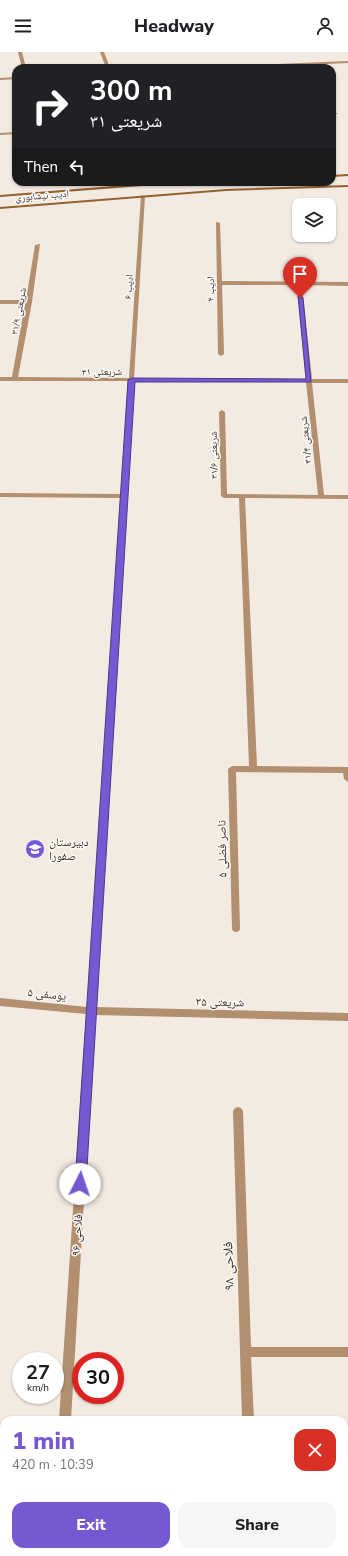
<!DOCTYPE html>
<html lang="en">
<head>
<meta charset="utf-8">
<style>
  :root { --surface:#fff; --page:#f6f6f6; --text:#202124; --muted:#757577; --accent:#7658d2 }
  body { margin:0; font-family:"Nunito Sans","Noto Naskh Arabic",sans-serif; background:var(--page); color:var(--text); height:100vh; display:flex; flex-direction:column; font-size:15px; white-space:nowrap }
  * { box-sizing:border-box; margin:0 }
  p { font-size:13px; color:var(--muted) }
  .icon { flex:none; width:22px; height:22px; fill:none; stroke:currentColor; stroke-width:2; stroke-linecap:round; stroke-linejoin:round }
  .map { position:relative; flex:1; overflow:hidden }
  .sheet { position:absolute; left:0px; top:1364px; width:348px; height:140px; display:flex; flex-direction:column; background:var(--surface); border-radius:12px 12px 0 0; box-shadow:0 1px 3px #0004 }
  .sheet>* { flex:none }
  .banner { position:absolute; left:12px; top:12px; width:324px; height:122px; border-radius:12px; box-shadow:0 1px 3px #0004; background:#202124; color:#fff; overflow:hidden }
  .controls { position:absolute; left:292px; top:146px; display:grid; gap:8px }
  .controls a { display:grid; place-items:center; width:44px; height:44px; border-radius:8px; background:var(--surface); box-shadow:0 1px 3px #0004; font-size:20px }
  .speed { position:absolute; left:12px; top:1300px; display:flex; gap:8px; font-size:20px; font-weight:700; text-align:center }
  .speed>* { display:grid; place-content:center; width:52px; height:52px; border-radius:50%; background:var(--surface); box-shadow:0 1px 3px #0004; line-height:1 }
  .speed small { font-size:10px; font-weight:400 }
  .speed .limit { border:6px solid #d22; background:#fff; color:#111 }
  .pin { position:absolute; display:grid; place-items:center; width:34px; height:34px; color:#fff; margin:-41px -17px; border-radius:50% 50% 50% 0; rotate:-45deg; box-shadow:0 0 4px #0007 }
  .pin .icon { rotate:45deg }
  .me { position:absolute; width:44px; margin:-22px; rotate:4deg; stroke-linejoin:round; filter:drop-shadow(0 0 3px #0008) }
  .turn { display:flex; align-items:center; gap:14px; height:84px; padding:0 12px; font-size:18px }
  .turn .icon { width:52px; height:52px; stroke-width:2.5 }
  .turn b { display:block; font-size:28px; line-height:34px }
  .then { display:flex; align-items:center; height:38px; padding:0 12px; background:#0003; gap:8px; font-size:15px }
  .round { display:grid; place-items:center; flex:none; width:42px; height:42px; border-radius:12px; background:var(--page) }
  .summary { display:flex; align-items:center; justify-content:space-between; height:68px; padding:0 12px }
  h1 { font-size:24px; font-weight:800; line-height:30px; color:var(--accent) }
  .cta { display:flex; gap:8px; margin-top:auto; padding:8px 12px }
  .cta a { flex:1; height:46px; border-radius:12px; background:var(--accent); color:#fff; font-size:16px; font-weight:800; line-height:46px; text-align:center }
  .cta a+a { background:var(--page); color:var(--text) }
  header { display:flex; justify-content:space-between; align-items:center; height:52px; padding:0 12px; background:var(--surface); font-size:18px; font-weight:800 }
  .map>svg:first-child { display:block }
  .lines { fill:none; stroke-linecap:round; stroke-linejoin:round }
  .street { fill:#b28f6f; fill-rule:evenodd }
  .secondary { fill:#93612e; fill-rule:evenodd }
  .route { fill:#7658d2; stroke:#4d3988 }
  .labels { text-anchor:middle; stroke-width:3; stroke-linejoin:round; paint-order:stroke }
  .far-street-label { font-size:10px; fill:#383532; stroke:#fef8f3 }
  .poi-label { font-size:12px; fill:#383532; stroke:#fef8f3; text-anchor:start }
  .street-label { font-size:12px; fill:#383532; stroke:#fef8f3 }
  .near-street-label { font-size:14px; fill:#383532; stroke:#fef8f3 }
</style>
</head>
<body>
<header><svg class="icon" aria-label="menu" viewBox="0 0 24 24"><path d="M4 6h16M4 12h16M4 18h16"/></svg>Headway<svg class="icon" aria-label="person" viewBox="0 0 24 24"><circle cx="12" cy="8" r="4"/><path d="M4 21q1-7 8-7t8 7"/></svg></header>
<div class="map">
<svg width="348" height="1504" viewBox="0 0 348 1504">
  <rect width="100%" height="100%" fill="#f3eae2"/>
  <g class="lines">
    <path class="street" d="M18 0H22L26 16H22Z
      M100 0H104L110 16H106Z
      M348 9V11L236 16H205L207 15Z
      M16 25V27L0 28V26Z
      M332 61H337V62L332 63Z
      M16 80V82L0 83V81Z
      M141 143 145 144 134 326 306 327 297 233H222L224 302 221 304 218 302 216 170 220 171 222 229 348 230V234L302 233 312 327H348V331H312L324 443H348V447L245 446 257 714 348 715V730L344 727 343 721 236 720 240 877 239 879 236 880 233 879 232 877 228 717 232 714H249L239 446H224L221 444 219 360 222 358 225 360 227 442 318 443 306 330 134 329 96 955 348 961V969L95 963 71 1368H59L86 962 0 954V946L87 955 121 446 0 445V441L121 442 128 329H0V325H12L25 252H0V248H26L35 193 40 192 32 250 18 325 129 326Z
      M238 1055 241 1056 243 1059 251 1295H348V1305H251L254 1368H242L233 1059 235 1056Z
      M51 1500H63V1504H51Z
      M247 1500H259V1504H247Z"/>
    <path class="secondary" d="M348 122V124L332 125V123Z
      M163 130H183L181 131 0 145V143Z
      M348 133V135L226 139 0 157V155L226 137Z"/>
  </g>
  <path class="route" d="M298 244 303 246 311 330H135L86 1132 85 1136 80 1137 76 1136 75 1132 128 328 132 326 306 327Z"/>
  <defs>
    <symbol id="school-disc" viewBox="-11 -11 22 22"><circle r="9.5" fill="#7658d2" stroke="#fef8f3"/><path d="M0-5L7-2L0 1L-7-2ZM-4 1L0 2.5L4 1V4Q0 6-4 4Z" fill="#fff"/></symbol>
  </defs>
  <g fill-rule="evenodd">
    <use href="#school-disc" x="24" y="786" width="22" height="22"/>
  </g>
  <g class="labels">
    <g class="far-street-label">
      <text transform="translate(42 143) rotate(-5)" y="4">ادیب نیشابوری</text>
      <text transform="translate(128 235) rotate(-86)" y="4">ادیب ۶</text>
      <text transform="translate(210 237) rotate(-91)" y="4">ادیب ۴</text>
      <text transform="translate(18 259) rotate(-80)" y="4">شریعتی ۳۱/۹</text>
      <text x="102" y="323">شریعتی ۳۱</text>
      <text transform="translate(305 388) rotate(-96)" y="4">شریعتی ۳۱/۴</text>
      <text transform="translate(213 403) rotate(-91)" y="4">شریعتی ۳۱/۶</text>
    </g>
    <g class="poi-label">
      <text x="49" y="794">دبیرستان<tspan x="49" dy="14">صفورا</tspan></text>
    </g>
    <g class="street-label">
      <text transform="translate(222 797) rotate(-91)" y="4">ناصر فضلی ۵</text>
      <text transform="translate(47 942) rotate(6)" y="4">یوسفی ۵</text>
      <text transform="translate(220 950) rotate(1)" y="4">شریعتی ۳۵</text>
      <text transform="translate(77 1183) rotate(-86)" y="4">فلاحی ۹۶</text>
    </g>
    <g class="near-street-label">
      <text transform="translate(228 1214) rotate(-92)" y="5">فلاحی ۹۸</text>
    </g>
  </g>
</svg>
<div class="controls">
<a><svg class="icon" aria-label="layers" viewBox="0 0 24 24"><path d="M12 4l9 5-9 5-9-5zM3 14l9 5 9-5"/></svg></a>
</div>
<div class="speed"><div>27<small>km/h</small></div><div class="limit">30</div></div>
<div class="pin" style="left:300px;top:246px;background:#d93025"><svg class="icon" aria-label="arrive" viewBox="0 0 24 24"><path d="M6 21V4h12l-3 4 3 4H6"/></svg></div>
<svg class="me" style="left:80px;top:1132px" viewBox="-20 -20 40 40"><circle r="19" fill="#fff"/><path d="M0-13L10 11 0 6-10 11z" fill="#7658d2"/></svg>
<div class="banner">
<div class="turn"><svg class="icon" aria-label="right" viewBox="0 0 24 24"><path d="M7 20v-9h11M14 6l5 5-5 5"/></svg><div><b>300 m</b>شریعتی ۳۱</div></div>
<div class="then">Then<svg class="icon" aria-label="left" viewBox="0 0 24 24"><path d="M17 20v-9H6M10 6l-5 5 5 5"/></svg></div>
</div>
<section class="sheet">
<div class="summary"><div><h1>1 min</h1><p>420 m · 10:39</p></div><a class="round" style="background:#d93025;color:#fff"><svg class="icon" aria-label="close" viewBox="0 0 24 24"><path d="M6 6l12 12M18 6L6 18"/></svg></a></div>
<div class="cta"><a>Exit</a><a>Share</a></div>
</section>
</div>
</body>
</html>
